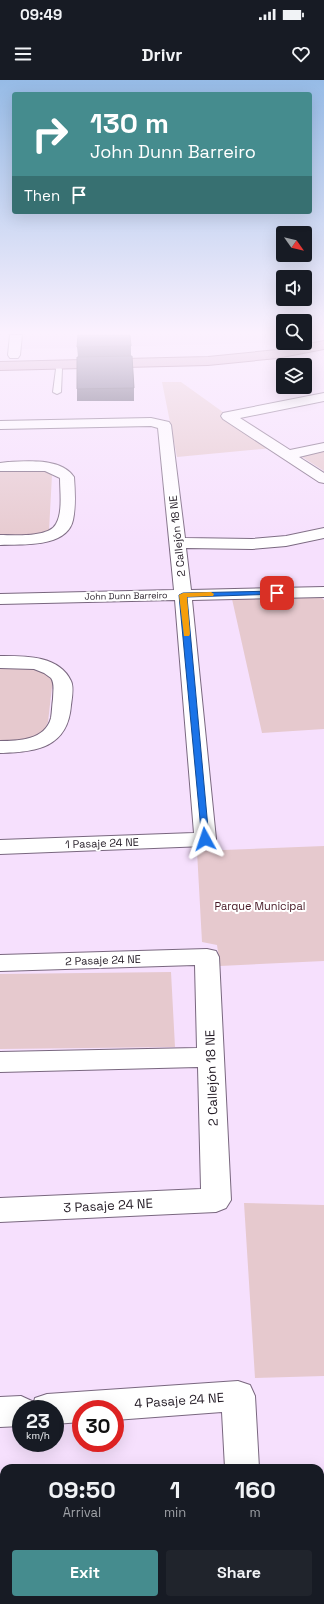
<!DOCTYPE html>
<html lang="en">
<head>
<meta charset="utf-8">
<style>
  :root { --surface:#171b24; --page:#20242c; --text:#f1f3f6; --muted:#9ea1a6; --accent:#458c8e }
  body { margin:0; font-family:"Space Grotesk",sans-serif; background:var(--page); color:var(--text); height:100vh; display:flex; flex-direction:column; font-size:15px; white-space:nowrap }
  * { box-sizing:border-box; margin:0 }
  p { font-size:13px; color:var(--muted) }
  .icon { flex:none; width:22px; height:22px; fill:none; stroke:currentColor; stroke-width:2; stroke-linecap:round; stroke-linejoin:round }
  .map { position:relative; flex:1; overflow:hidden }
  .details { position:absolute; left:0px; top:1384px; width:324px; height:140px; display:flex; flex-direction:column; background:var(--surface); border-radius:12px 12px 0 0; box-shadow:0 4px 16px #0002 }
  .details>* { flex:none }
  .top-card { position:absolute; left:12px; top:12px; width:300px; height:122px; border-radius:4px; box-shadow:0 4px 16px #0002; background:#458c8e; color:#fff; overflow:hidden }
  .needle { width:26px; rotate:124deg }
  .controls { position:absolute; left:276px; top:146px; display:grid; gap:8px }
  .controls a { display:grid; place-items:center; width:36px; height:36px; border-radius:4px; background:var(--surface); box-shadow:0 4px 16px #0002; font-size:20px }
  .speed { position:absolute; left:12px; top:1320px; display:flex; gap:8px; font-size:20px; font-weight:700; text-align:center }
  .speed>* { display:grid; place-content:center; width:52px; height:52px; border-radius:50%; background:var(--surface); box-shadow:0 4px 16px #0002; line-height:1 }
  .speed small { font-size:10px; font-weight:400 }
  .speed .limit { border:6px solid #d22; background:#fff; color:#111 }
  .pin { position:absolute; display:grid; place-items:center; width:34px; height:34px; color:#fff; margin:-17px; border-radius:8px; box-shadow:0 2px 6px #0006 }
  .me { position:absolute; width:44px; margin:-22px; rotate:355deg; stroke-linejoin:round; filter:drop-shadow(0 0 3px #0008) }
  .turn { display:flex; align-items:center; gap:14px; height:84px; padding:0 12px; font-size:18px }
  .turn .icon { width:52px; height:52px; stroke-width:2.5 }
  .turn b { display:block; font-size:28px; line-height:34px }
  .then { display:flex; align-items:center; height:38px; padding:0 12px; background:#0003; gap:8px; font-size:15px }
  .eta { display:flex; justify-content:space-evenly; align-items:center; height:68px; text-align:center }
  .eta b { font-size:24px; font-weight:700; line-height:28px }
  .action { display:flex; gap:8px; margin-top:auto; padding:8px 12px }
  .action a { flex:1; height:46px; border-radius:4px; background:var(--accent); color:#fff; font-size:16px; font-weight:700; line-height:46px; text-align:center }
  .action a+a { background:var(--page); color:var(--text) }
  .status { display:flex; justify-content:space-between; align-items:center; height:28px; padding:0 20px; background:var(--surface); direction:ltr }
  .status svg { height:11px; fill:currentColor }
  header { display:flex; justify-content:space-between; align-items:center; height:52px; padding:0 12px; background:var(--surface); font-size:18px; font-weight:700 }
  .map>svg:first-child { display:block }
  .built { fill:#eed3f6 }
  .green { fill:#e6c9ce }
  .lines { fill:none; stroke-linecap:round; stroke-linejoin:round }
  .lane-casing { stroke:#79677f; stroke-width:2 }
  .street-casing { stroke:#79677f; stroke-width:2 }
  .primary-casing { stroke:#835674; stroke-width:2 }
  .lane { fill:#fff; fill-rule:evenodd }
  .street { fill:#fff; fill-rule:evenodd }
  .primary { fill:#d3adc5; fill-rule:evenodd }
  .wall { fill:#4c475f }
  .building { fill:#58526e; stroke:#3e394d }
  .route { fill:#1a73e8; stroke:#114b97 }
  .slow { fill:#f59e0b }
  .labels { text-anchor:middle; stroke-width:4; stroke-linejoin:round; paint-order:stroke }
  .far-street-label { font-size:9px; fill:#241c26; stroke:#fff }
  .street-label { font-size:11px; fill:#241c26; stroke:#fff }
  .park-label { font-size:11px; fill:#471825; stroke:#fff }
  .near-street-label { font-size:13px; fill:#241c26; stroke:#fff }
</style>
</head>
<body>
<div class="status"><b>09:49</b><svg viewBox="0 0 49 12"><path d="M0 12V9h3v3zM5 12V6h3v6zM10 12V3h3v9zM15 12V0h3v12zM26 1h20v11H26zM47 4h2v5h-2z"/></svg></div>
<header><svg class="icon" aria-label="menu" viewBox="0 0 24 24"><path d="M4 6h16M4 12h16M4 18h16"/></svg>Drivr<svg class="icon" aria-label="heart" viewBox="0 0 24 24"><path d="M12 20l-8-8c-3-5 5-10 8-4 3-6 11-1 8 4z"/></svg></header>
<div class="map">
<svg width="324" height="1524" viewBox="0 0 324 1524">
  <rect width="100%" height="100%" fill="#f6e0fd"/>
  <path class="built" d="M23 255H266L268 263 21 269Z"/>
  <path class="green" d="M162 302H181L273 368 177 377Z
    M324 369V391L299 375Z
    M0 389 49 391 52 395 49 451 40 454 0 457Z
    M321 517 324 520V649L262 653 232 519Z
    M0 585 38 589 53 598 48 642 44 651 28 661 0 665Z
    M324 766V881L220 886 217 865 202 862 197 771Z
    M171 892 175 967 0 969V894Z
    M244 1123 324 1125V1296L255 1298Z"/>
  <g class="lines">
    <defs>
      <path id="lane" d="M57 283 59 284 62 289 61 312 57 314 53 312 56 289 54 285Z"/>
      <path id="street" d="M10 255H22L20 275 18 278H10L8 275Z
        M324 313V321L240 338 290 370 324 363V371L299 377 324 393V403L319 402 223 339 221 336 223 333 228 332Z
        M151 338 169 342 171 345 185 458 252 459 286 456 324 448V458L286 466 252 469 186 468 191 510 324 507V517L192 520 216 759 213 764 205 766 0 774V760L194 753 175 520 0 524V514L174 510 158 348 151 346 0 349V341Z
        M8 382C29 381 61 378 74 397 75 411 76 426 73 440 67 468 22 464 0 465V455C13 455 49 458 56 444 63 432 60 412 60 398L45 391H0V383Z
        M0 576C24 576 59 575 71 601 74 607 72 618 71 625 68 668 36 672 0 673V661C19 661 45 660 51 638 52 632 52 626 53 619 53 612 55 604 51 598L44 593 34 589 0 588Z
        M207 869 216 871 219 877 231 1120 226 1128 216 1132 0 1142V1118L201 1109 198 987 0 992V972L197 968 195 885 0 891V875Z
        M238 1301 250 1305 255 1316 259 1388H225L222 1332 115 1340V1329H81V1342L55 1344V1329H21V1346L0 1347V1317L21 1316 34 1322 35 1318 47 1314Z
        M232 1520H270V1524H232Z"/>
      <path id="primary" d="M324 261V269L277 278 208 285 0 290V282L208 277 277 270Z"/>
    </defs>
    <use href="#lane" class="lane-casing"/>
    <use href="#street" class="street-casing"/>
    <use href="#primary" class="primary-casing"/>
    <use href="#lane" class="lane"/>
    <use href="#street" class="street"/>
    <use href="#primary" class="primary"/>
  </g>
  <path class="wall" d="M131 266V276L134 308V321H77V309L78 277 77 267Z"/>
  <path class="building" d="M78 255H130L131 266 77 267Z
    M132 276 134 308 77 309V277Z"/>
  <linearGradient id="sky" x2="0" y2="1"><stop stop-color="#96bbe6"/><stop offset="0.54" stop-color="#fbf1fe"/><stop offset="1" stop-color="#fbf1fe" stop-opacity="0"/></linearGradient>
  <rect width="324" height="468" fill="url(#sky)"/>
  <path class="route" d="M277 511H279V514L187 517 209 759 205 762 202 761 179 515 183 513Z"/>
  <path class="slow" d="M211 512 214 514 213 516 187 517 190 554 189 556H184L179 515 183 513Z"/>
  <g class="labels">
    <g class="far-street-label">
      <text transform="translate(126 516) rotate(-1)" y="3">John Dunn Barreiro</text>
    </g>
    <g class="street-label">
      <text transform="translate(177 456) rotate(-96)" y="4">2 Callejón 18 NE</text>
      <text transform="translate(102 763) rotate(-2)" y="4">1 Pasaje 24 NE</text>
      <text transform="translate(103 880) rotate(-2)" y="4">2 Pasaje 24 NE</text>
    </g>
    <g class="park-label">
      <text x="260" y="830">Parque Municipal</text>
    </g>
    <g class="near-street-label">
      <text transform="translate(211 998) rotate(-92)" y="5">2 Callejón 18 NE</text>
      <text transform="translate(108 1125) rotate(-3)" y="5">3 Pasaje 24 NE</text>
      <text transform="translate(179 1320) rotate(-4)" y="5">4 Pasaje 24 NE</text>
    </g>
  </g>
</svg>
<div class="controls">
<a><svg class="needle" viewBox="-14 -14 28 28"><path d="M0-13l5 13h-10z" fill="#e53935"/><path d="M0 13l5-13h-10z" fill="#9ea1a6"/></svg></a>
<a><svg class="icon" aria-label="sound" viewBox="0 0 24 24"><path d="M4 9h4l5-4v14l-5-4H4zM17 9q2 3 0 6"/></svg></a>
<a><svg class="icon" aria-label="search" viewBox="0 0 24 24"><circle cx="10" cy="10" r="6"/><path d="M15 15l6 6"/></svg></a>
<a><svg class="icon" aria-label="layers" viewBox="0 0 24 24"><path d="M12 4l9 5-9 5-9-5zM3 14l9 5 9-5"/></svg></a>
</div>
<div class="speed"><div>23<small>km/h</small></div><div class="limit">30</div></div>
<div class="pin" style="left:277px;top:513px;background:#d93025"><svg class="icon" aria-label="arrive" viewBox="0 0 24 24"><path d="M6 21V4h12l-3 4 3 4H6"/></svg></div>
<svg class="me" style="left:205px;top:759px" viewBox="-20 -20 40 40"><path d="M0-17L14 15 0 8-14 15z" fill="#1a73e8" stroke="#fff" stroke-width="4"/></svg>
<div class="top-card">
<div class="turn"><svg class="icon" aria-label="right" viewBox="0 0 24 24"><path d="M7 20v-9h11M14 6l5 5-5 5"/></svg><div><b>130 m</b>John Dunn Barreiro</div></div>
<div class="then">Then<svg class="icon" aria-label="arrive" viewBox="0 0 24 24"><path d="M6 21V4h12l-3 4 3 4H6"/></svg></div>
</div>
<section class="details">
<div class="eta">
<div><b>09:50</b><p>Arrival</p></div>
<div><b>1</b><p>min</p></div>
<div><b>160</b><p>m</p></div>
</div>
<div class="action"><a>Exit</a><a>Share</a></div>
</section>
</div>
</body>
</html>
